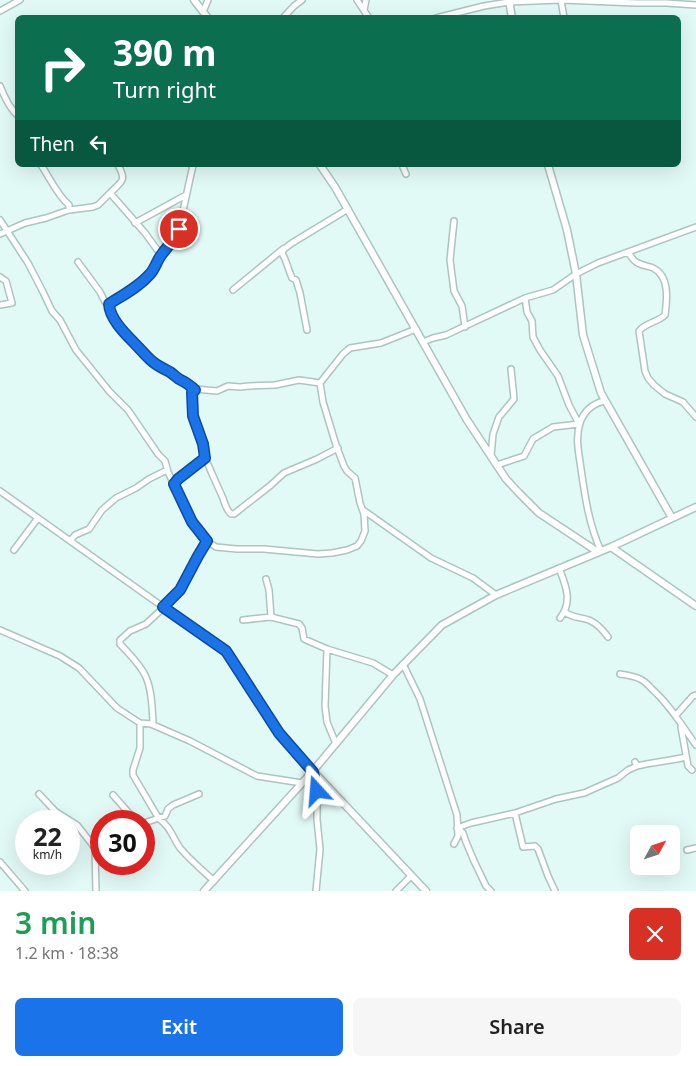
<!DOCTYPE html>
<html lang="en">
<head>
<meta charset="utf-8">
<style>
  :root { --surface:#fff; --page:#f6f6f6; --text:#222; --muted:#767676; --accent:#1a73e8 }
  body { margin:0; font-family:"Noto Sans",sans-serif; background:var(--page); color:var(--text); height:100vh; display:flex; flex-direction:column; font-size:19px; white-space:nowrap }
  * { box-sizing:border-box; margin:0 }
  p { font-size:16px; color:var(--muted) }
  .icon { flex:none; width:28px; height:28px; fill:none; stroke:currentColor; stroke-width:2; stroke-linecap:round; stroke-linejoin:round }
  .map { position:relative; height:891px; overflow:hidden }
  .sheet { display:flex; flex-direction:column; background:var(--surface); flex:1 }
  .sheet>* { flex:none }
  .banner { position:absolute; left:15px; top:15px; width:666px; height:152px; border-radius:8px; box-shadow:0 5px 20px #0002; background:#0b6e4f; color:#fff; overflow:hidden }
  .needle { width:32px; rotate:50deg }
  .controls { position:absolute; left:630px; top:825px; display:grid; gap:10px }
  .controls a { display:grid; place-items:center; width:50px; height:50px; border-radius:8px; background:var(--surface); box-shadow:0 5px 20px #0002; font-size:25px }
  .speed { position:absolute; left:15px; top:810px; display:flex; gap:10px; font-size:25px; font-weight:700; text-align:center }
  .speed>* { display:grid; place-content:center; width:65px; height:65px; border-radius:50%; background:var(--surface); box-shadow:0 5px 20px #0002; line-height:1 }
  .speed small { font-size:12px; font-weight:400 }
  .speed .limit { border:8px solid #d22; background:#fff; color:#111 }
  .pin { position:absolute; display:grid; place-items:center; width:42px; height:42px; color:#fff; margin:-21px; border:2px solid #fff; border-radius:50%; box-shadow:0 1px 5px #0007 }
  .me { position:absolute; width:55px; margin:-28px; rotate:341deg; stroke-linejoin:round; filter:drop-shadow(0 0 4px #0008) }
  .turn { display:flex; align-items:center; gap:18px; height:105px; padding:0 15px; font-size:22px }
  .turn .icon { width:65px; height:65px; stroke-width:2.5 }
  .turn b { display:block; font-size:35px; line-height:42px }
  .then { display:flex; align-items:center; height:48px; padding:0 15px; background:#0003; gap:10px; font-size:19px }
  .round { display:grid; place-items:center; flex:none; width:52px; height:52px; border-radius:8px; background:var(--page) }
  .headline { display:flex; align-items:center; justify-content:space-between; height:85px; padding:0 15px }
  h1 { font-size:30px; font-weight:600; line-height:38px; color:#1e9e55 }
  .button { display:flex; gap:10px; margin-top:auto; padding:10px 15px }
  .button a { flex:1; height:58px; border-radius:8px; background:var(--accent); color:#fff; font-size:20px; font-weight:600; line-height:58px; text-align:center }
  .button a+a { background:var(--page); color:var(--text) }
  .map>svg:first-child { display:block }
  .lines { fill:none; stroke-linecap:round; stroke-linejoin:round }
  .minor-casing { stroke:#adc4c0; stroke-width:8 }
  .tertiary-casing { stroke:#adc4c0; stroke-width:9 }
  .minor { stroke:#fff; stroke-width:5 }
  .tertiary { stroke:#fff; stroke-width:6 }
  .route-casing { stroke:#114b97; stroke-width:12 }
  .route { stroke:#1a73e8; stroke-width:9 }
</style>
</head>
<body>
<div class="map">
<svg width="696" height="891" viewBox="0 0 696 891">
  <rect width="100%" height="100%" fill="#e2faf6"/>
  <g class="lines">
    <defs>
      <path id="minor" d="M357 0 369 18
        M561 0 564 18
        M364 10 366 0
        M0 11 20 0
        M203 12 208 0
        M283 18 294 6 302 0
        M436 18 484 6 509 2 561 0 636 3H666L696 5
        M0 86C4 96 9 108 18 116
        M41 165C50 178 57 195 69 205V210
        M118 165C127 181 122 181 110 193L145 233 161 255
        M402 165 406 174
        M0 220 28 263 43 292 52 311 60 320 76 350 109 391 128 410 158 454 165 461 168 472 192 522 207 541 198 556 180 590 177 595 146 624 130 631 120 640V644C129 654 139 663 145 675 152 689 152 708 153 722L151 724
        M454 221 450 260 454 291 462 306 465 327
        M135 223 186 195
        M0 234 25 223 46 218 69 210 93 207 98 205 110 193
        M628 252C630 255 634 262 638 263 643 266 649 266 653 268 670 276 667 300 665 315 658 322 645 323 639 331L645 371 648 378 654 385 665 394 683 402 696 417
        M78 262 100 292 105 302 109 304
        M0 277 6 281 12 303 0 305
        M233 290 283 249
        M307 330 300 293 296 280 292 278 290 273 285 259 282 253 284 249 292 243 348 209
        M423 342 433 338 446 335 525 298 553 290 576 274 598 263 696 227
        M320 383 343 354 350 348 381 343 416 329
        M195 389 217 391 228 386 240 387 249 386 275 385 299 380 320 383 323 402 336 445 344 466 347 471 355 478 360 503 364 514 365 531 361 541 357 546 347 550 332 553 318 554 264 549H237L216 547 207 541
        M491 456 493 434 499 417 514 399 511 369
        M205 458C211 471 216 483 222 496 225 502 225 509 231 514H234L271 485 284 473 317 459 338 448
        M497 465 524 456 533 439 553 427 579 424 569 405 558 376 540 350 533 337 532 321 527 312 525 298
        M174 484 178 479 205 458 203 444 193 416 192 392 195 389C190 385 185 382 179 379 176 377 173 374 170 372 164 369 158 366 153 362 148 358 144 353 139 348 129 337 110 321 109 304 123 296 139 287 150 274 155 269 157 260 162 254 168 246 175 239 179 229L193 165
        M0 491 225 651 279 733 313 771 317 791V820L320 849 316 891
        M363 510 431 558 473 578 496 595
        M70 541 75 535 89 529 102 510 116 498 136 488 149 479 167 470
        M14 550 38 518
        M601 551C589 525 585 497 581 469 579 454 575 438 580 423 584 411 592 404 604 401
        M559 568C566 586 573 602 560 618
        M565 612C572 618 580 617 589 620 596 623 603 630 608 637
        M271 617 299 624 302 628 304 639 327 649 373 663 393 675
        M243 620 271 617 269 590 266 579
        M0 630 60 656 79 668 117 708 140 723 151 724 190 741 257 776 302 783
        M327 649 325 706 327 722 336 744
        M403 664 420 699 457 815 458 836 454 844
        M620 674C626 675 634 676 640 679 645 681 648 685 652 689 670 705 682 726 696 745
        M676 715 693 696 696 695
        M140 723V748L133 770V775L159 819C170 826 173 838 180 848 190 860 202 870 214 881
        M681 727 688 766 692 770
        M635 762 637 766C653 762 670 761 686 757
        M39 794 55 811 77 825 95 848 101 844
        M113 795 128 812 139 821
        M515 813 556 799 584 793 618 778 628 770 637 766
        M144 823 165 816 168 809 173 805 199 794
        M457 828 471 823 515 813 523 847 535 846 538 849 548 876 555 891
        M457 828 463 833 466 842 474 861 486 886 491 891
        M95 848 96 891
        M687 850 696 848
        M0 862 25 891
        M396 891 411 876"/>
      <path id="tertiary" d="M194 0 208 18
        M509 0 512 18
        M320 165 335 187 467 420 506 479 519 493 539 513 598 552
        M548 165 567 230 576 274 583 335 601 393 672 518
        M611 547 696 606
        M313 771 426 891
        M204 891 313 771 393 675 442 625 496 595 611 547 696 507"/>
    </defs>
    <use href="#minor" class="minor-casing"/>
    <use href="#tertiary" class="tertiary-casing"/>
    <use href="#minor" class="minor"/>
    <use href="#tertiary" class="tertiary"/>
  </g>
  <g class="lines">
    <defs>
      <path id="route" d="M179 229C175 239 168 246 162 254 157 260 155 269 150 274 139 287 123 295 109 304 110 321 129 337 139 348 144 353 148 358 153 362 158 366 164 369 170 372 173 374 176 377 179 379 185 382 190 385 195 390L192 392 193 416 203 444 205 458 178 479 174 484 192 522 207 541 198 556 180 590 163 607 226 651 279 733 313 772 317 791"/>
    </defs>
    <use href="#route" class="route-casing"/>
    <use href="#route" class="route"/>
  </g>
</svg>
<div class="controls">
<a><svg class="needle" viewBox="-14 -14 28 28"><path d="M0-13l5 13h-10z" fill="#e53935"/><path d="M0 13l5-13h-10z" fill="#767676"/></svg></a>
</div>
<div class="speed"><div>22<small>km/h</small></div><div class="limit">30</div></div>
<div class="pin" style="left:179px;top:229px;background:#d93025"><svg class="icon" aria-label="arrive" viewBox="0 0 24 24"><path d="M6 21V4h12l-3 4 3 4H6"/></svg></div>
<svg class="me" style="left:317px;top:791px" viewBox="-20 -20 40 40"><path d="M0-17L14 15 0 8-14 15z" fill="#1a73e8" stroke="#fff" stroke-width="4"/></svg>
<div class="banner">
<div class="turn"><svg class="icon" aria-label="right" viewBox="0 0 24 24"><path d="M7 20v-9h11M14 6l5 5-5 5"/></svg><div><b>390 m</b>Turn right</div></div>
<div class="then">Then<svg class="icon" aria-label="left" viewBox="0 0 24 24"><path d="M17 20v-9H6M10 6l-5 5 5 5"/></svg></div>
</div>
</div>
<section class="sheet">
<div class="headline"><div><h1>3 min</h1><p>1.2 km · 18:38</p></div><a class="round" style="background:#d93025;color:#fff"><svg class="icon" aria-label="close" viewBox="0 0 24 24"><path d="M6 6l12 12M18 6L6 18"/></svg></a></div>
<div class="button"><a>Exit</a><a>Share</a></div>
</section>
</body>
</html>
